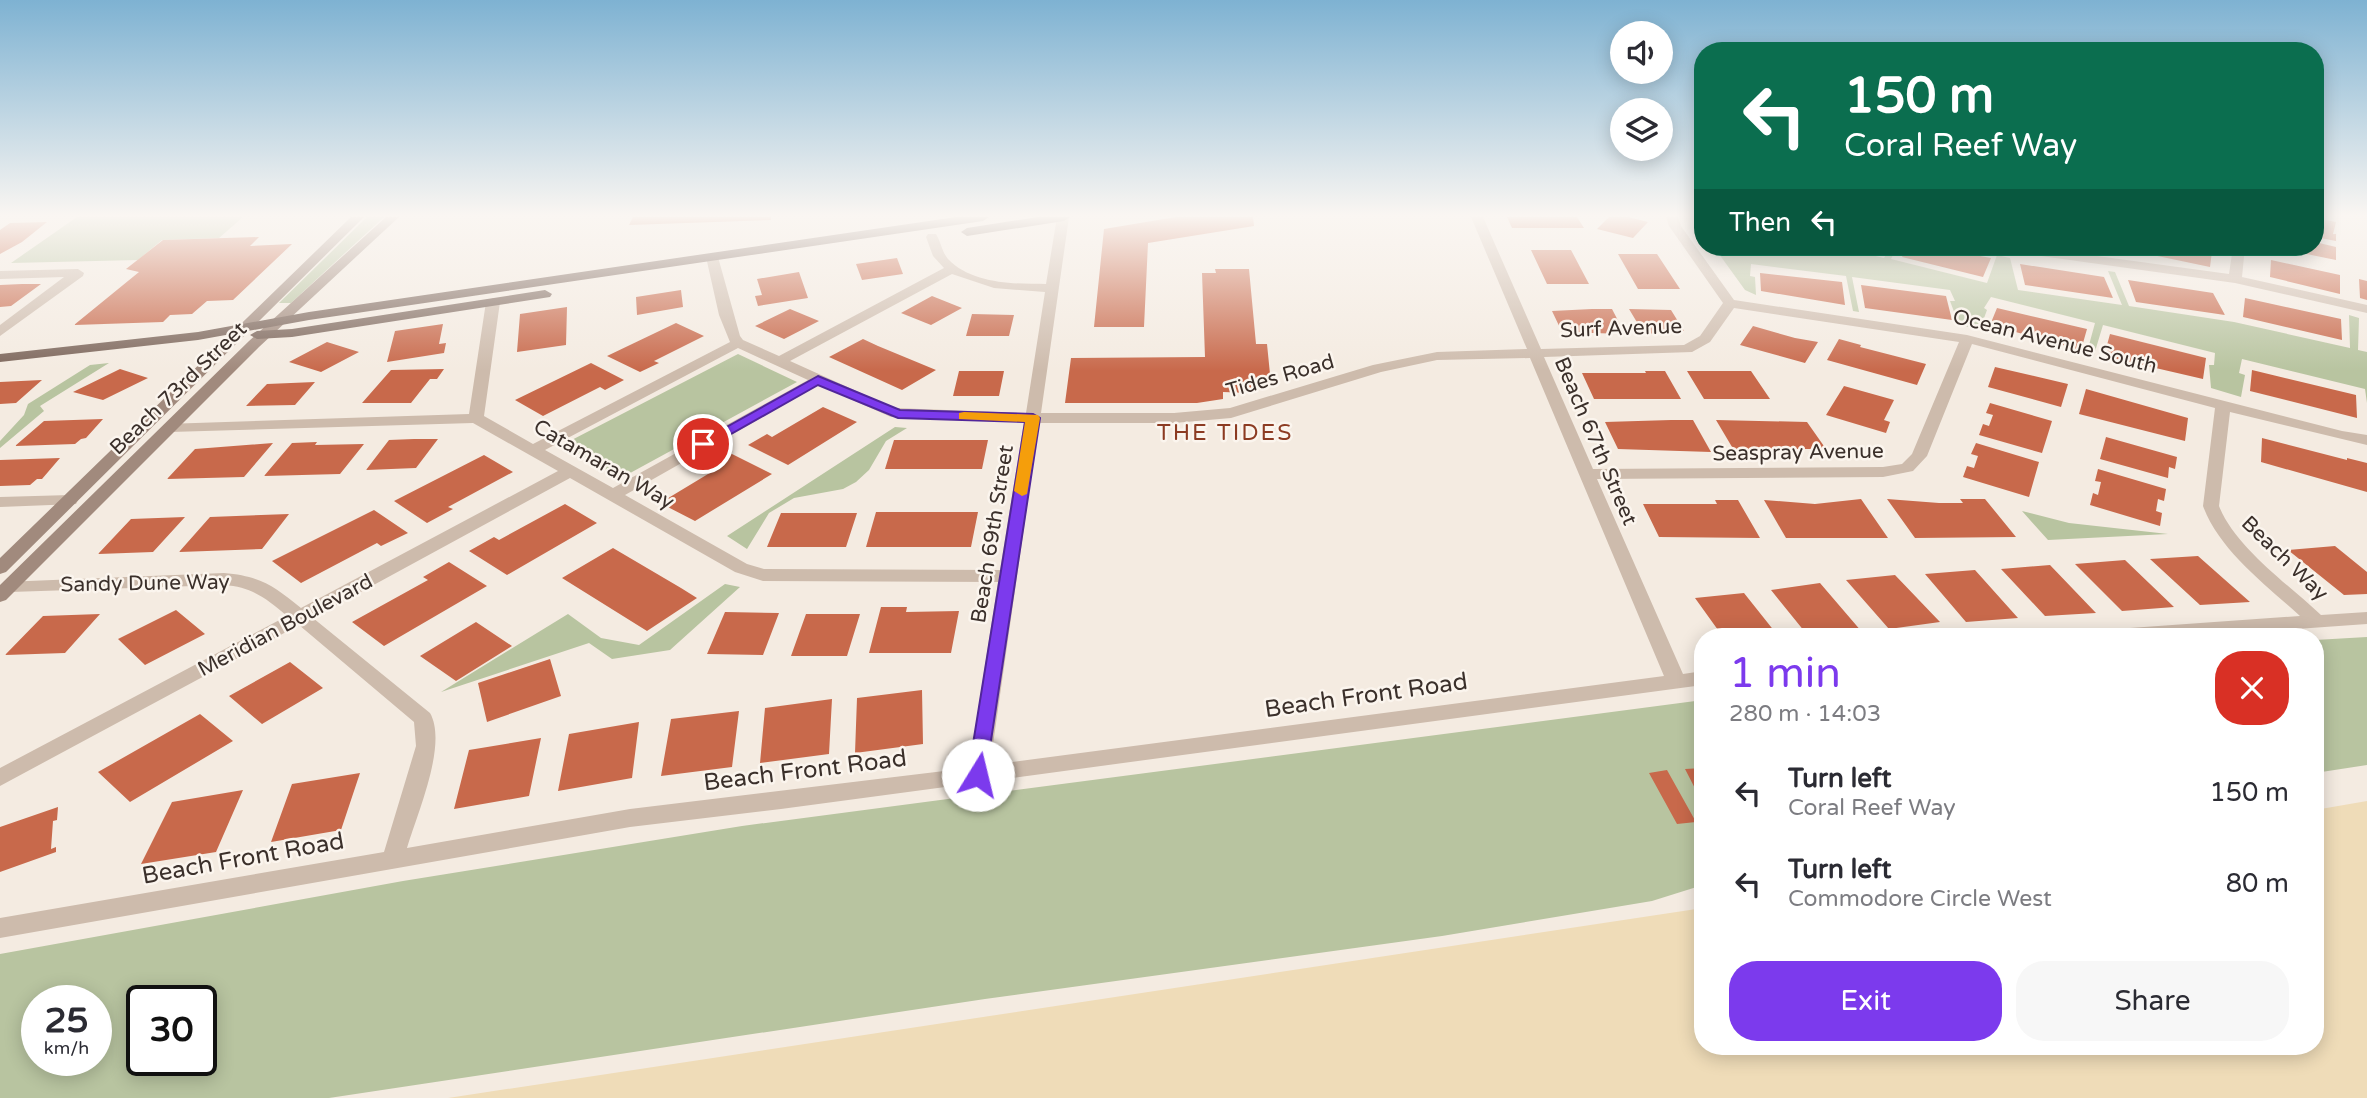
<!DOCTYPE html>
<html lang="en">
<head>
<meta charset="utf-8">
<style>
  :root { --surface:#fff; --page:#f7f7f7; --text:#2b2b33; --muted:#7c7c81; --accent:#7c3aed }
  body { margin:0; font-family:"Varela Round",sans-serif; background:var(--page); color:var(--text); height:100vh; display:flex; flex-direction:column; font-size:26px; white-space:nowrap }
  * { box-sizing:border-box; margin:0 }
  p { font-size:23px; color:var(--muted) }
  .icon { flex:none; width:38px; height:38px; fill:none; stroke:currentColor; stroke-width:2; stroke-linecap:round; stroke-linejoin:round }
  .map { position:relative; flex:1; overflow:hidden }
  .side { position:absolute; left:1694px; top:628px; width:630px; height:427px; display:flex; flex-direction:column; background:var(--surface); border-radius:28px; box-shadow:0 4px 18px #0003 }
  .side>* { flex:none }
  .guide { position:absolute; left:1694px; top:42px; width:630px; height:214px; border-radius:28px; box-shadow:0 4px 18px #0003; background:#0b6e4f; color:#fff; overflow:hidden }
  .buttons { position:absolute; left:1610px; top:21px; display:grid; gap:14px }
  .buttons a { display:grid; place-items:center; width:63px; height:63px; border-radius:50%; background:var(--surface); box-shadow:0 4px 18px #0003; font-size:35px }
  .speed { position:absolute; left:21px; top:985px; display:flex; gap:14px; font-size:35px; font-weight:700; text-align:center }
  .speed>* { display:grid; place-content:center; width:91px; height:91px; border-radius:50%; background:var(--surface); box-shadow:0 4px 18px #0003; line-height:1 }
  .speed small { font-size:18px; font-weight:400 }
  .speed .limit { border:4px solid #111; border-radius:10px; background:#fff; color:#111 }
  .pin { position:absolute; display:grid; place-items:center; width:60px; height:60px; color:#fff; margin:-30px; border:4px solid #fff; border-radius:50%; box-shadow:0 2px 7px #0007 }
  .me { position:absolute; width:77px; margin:-38px; rotate:9deg; stroke-linejoin:round; filter:drop-shadow(0 0 5px #0008) }
  .turn { display:flex; align-items:center; gap:24px; height:147px; padding:0 35px; font-size:32px }
  .turn .icon { width:91px; height:91px; stroke-width:2.5 }
  .turn b { display:block; font-size:49px; line-height:60px }
  .then { display:flex; align-items:center; height:66px; padding:0 35px; background:#0003; gap:14px; font-size:26px }
  .round { display:grid; place-items:center; flex:none; width:74px; height:74px; border-radius:28px; background:var(--page) }
  .headline { display:flex; align-items:center; justify-content:space-between; height:119px; padding:0 35px }
  h1 { font-size:42px; font-weight:600; line-height:52px; color:var(--accent) }
  .button { display:flex; gap:14px; margin-top:auto; padding:14px 35px }
  .button a { flex:1; height:80px; border-radius:28px; background:var(--accent); color:#fff; font-size:28px; font-weight:600; line-height:80px; text-align:center }
  .button a+a { background:var(--page); color:var(--text) }
  ul { padding:0; list-style:none }
  li { display:flex; align-items:center; gap:21px; height:91px; padding:0 35px }
  li div { flex:1 }
  li b { display:block; font-size:26px }
  li em { font-style:normal }
  .map>svg:first-child { display:block }
  .green { fill:#b8c4a0; fill-rule:evenodd }
  .sand { fill:#efdcb8 }
  .building { fill:#c8694b }
  .lines { fill:none; stroke-linecap:round; stroke-linejoin:round }
  .street { fill:#cdbbac; fill-rule:evenodd }
  .secondary { fill:#a18a7d; fill-rule:evenodd }
  .primary { fill:#7d675c; fill-rule:evenodd }
  .route { fill:#7c3aed; stroke:#51269a; stroke-width:2 }
  .slow { fill:#f59e0b }
  .labels { text-anchor:middle; stroke-width:5; stroke-linejoin:round; paint-order:stroke }
  .street-label { font-size:21px; fill:#3b302b; stroke:#fbf5ee }
  .neighbourhood-label { font-size:23px; letter-spacing:2px; fill:#8c3b22; stroke:#fbf5ee }
  .near-street-label { font-size:24px; fill:#3b302b; stroke:#fbf5ee }
</style>
</head>
<body>
<div class="map">
<svg width="2367" height="1098" viewBox="0 0 2367 1098">
  <rect width="100%" height="100%" fill="#f4ebe1"/>
  <path class="green" d="M77 217H243L219 238 162 240 138 260 11 263Z
    M367 217H384L291 303H279Z
    M1714 247H1837L1884 258 1891 247H1897L1891 259 1987 283 1997 255 2010 258 2018 290 2122 305 2108 271 2115 272 2129 306 2234 322 2350 348 2349 315 2359 318 2358 350 2367 352V403L2365 389 2242 359 2239 373 2245 375 2241 397 2211 388 2209 365H2214L2215 353 2103 325 2093 358 2086 356 2095 323 1991 297 1984 308 1987 310 1980 329 1959 325 1950 301H1955L1950 290 1852 277 1859 312 1853 311 1846 276 1751 264 1750 276 1755 277 1756 295 1745 290Z
    M738 354 797 382 621 478 562 445Z
    M109 363 40 406 44 411 0 448V441L24 415 28 404 90 365Z
    M895 427 907 428 886 441 869 470 856 482 843 489 794 498 769 513 747 549 727 536Z
    M2022 511 2069 523 2168 534 2048 540Z
    M725 584 740 587 670 650 612 659 589 643 441 692 568 614 601 638 639 645Z
    M2367 637V765L2315 773V640Z
    M1703 700V885L1652 901 1442 936 985 999 329 1098H0V954L403 881 742 826ZM37 1001H96V1060H37ZM142 1001H201V1060H142Z"/>
  <path class="sand" d="M2367 801V1098H448L1703 908V1046H2315V810Z"/>
  <path class="building" d="M633 217H771V220L629 225Z
    M1176 217H1253L1254 226 1148 243 1144 327H1094L1104 229Z
    M1507 217H1577L1584 228H1512Z
    M1609 217H1628L1648 222 1633 238 1597 229Z
    M2315 218 2336 222 2333 234H2336V241L2315 237Z
    M47 222 22 242 0 254V230L10 223Z
    M259 237 250 246 292 244 233 300 207 301 192 314 170 315 163 322 74 325 139 272 126 269 163 240Z
    M2315 242 2336 247V260L2277 248 2315 247Z
    M1907 247H1932L1991 258 1983 277 1902 257Z
    M2125 247H2188L2212 251 2210 267 2124 249Z
    M1531 250H1571L1589 284H1547Z
    M1618 254H1657L1680 289H1638Z
    M897 258 903 274 862 280 856 264Z
    M2271 260 2340 275V294L2270 277Z
    M2020 264 2104 277 2113 298 2025 285Z
    M1215 269H1249L1256 344H1267L1271 384 1250 388V393L1223 392V399L1197 403H1065L1071 358 1205 357 1202 273H1216Z
    M799 272 808 298 758 306 755 296 762 295 757 279Z
    M1760 273 1842 282 1845 305 1761 291Z
    M2359 279 2367 281V300L2360 298Z
    M2128 280 2213 293 2225 315 2136 302Z
    M22 284H41L11 306 0 307V285Z
    M1861 285 1946 296 1952 320 1865 308Z
    M681 290 683 307 637 315 636 297Z
    M932 296 962 308 931 325 901 313Z
    M2245 298 2341 319 2342 340 2243 317Z
    M567 307 566 345 517 352 520 314Z
    M1997 308 2087 329 2081 350 1990 325Z
    M790 309 819 321 784 339 755 326Z
    M1592 309H1612L1625 334 1562 332 1552 311Z
    M1629 309 1671 310 1684 331 1644 334Z
    M972 314 1014 315 1009 336H966Z
    M676 323 704 336 654 361 659 363 640 372 607 356Z
    M443 324 439 344 446 343 444 353 387 362 395 331Z
    M1753 326 1795 338 1818 342 1805 363 1740 345Z
    M2110 334 2206 358 2203 379 2104 356Z
    M863 339 878 346 936 370 902 390 829 357Z
    M1839 339 1861 345 1860 347 1926 364 1917 385 1827 360Z
    M327 342 359 352 321 372 289 362Z
    M591 363 624 380 605 390 600 387 543 416 515 400Z
    M1995 367 2068 384 2061 407 1988 387Z
    M120 369 148 378 103 400 73 392Z
    M444 369 437 379H430L411 403H362L391 370Z
    M2252 370 2356 395 2357 418 2250 391Z
    M959 371H1004L999 396H953Z
    M1645 371H1665L1681 399H1594L1582 373H1646Z
    M1687 371H1751L1770 399H1704Z
    M42 380 16 403 0 404V382Z
    M315 382 295 405 246 406 267 384Z
    M1844 386 1894 400 1884 420 1890 422 1886 433 1826 415Z
    M2086 389 2188 418 2185 441 2079 414Z
    M1990 403 2052 421 2042 453 1979 435 1983 424 1989 426 1993 415 1986 413Z
    M823 407 857 422 788 465 748 445 767 434 772 437Z
    M103 419 86 438 81 439 75 444 15 446 44 421Z
    M1671 420H1693L1711 452 1618 449 1605 422Z
    M1716 420 1807 422 1826 449H1756L1758 451 1735 452Z
    M2106 437 2177 457 2175 469 2169 467 2168 478 2100 459Z
    M2262 438 2347 460V458L2367 463V492L2261 462Z
    M414 439H438L416 468 366 470 389 440Z
    M894 440H988L982 469H885Z
    M317 442 315 445 364 444 340 474 264 476 292 443Z
    M273 443 244 477 167 479 195 449Z
    M1976 443 2039 462 2029 497 1963 477 1967 466 1974 468 1978 456 1971 454Z
    M732 454 772 474 695 521 660 503 718 468 712 466Z
    M484 455 513 472 448 507 453 509 427 523 394 501Z
    M60 458 42 479H37L30 485 0 486V460Z
    M2098 469 2166 489 2164 501 2158 499 2156 511 2162 513 2160 526 2090 505 2093 493 2098 495 2101 482 2095 481Z
    M1861 499 1888 538H1786L1764 500 1815 504Z
    M1887 499 1939 503H1963L1960 499H1985L2016 537 1915 538Z
    M1715 500H1738L1760 538 1659 537 1643 504H1717Z
    M565 504 597 523 507 575 469 551 494 537 499 540Z
    M374 510 408 533 381 546 377 543 301 583 272 561Z
    M876 512H978L971 547H866Z
    M781 513H857L846 547H767Z
    M289 514 262 549 179 552 210 517Z
    M185 517 153 552 98 554 131 519Z
    M2335 546 2367 572V594L2344 595 2288 550Z
    M613 548 681 588 697 598 647 631 562 578Z
    M2198 556 2250 602 2200 605 2150 559Z
    M2125 560 2174 607 2122 611 2075 564Z
    M449 562 487 586 384 646 352 622 428 580 423 577Z
    M2050 565 2096 613 2045 616 2001 569Z
    M1975 570 2018 618 1966 622 1925 574Z
    M1895 575 1940 622 1889 629 1846 580Z
    M1820 583 1862 632 1809 637 1771 590Z
    M1744 593 1779 637H1723L1695 598Z
    M881 607H907L906 612 959 611 951 653H869Z
    M176 610 205 634 145 665 118 639Z
    M725 612 779 613 763 655 707 654Z
    M100 614 65 653 5 655 43 616Z
    M806 614H860L847 656H791Z
    M476 622 512 646 456 681 420 656Z
    M550 659 561 696 487 722 478 683Z
    M290 662 323 688 262 724 229 696Z
    M922 690 923 744 855 753 857 698Z
    M832 699 829 754 760 763 765 708Z
    M739 711 732 767 661 776 671 719Z
    M200 714 233 741 130 802 98 772Z
    M639 722 632 778 558 791 569 734Z
    M541 738 529 796 454 809 469 750Z
    M1703 768V804L1685 769Z
    M1667 770 1696 822 1677 824 1649 773Z
    M360 773 341 830 271 842 292 784Z
    M243 790 216 852 141 864 172 802Z
    M58 807 57 820 53 821 51 849 56 847V852L0 872V827Z"/>
  <g class="lines">
    <path class="street" d="M1057 217H1069L1041 413H1174L1230 408 1373 365 1437 352 1527 349 1471 217H1483L1541 349 1684 345 1700 336 1723 303 1669 226 1666 217H1678L1681 226 1734 300 1967 335 2342 431 2367 435V445L2230 412 2219 506C2235 547 2289 585 2321 615L2367 612V624L2182 637H2079L2081 632 2088 631 2300 616C2266 585 2219 550 2203 506L2215 408 1972 344 1927 456 1913 471 1883 477 1597 479 1683 674 1703 671V685L781 809 630 827 0 938V918L384 852 416 746 414 722 299 625 0 786V768L287 616C266 598 252 587 224 585L10 592 4 590 1 586 4 582 224 573C260 576 274 586 301 608L558 471 473 423 170 432 165 430 162 427 165 424 469 414 486 302 493 298 500 302 484 416 533 444 730 342 719 315 706 257 708 254H716L718 257 740 336 743 340 779 356 944 268 933 256 926 237 928 234H936C941 242 942 252 948 259 972 284 1014 284 1046 284ZM952 274 994 288 1045 292 1026 413 894 408 790 361ZM1734 308 1959 342 1912 454 1902 464 1883 467 1593 469 1544 357 1692 352 1710 342ZM738 348 808 380 613 488 545 450ZM1530 358 1664 676 990 765 1039 423H1174L1231 418 1381 372 1437 360ZM819 385 891 417 1024 422 1000 570 764 569 747 564 625 495ZM570 478 735 572 763 581 998 582 969 768 630 809 407 848C417 814 448 744 430 713L313 618Z
      M2000 247H2031L2229 274 2233 247H2245L2242 277 2367 305V313L2235 283 2006 251Z
      M78 269 84 273 83 276 0 336V325L64 277 0 279V271Z
      M70 495 78 500 76 504 0 507V497Z"/>
    <path class="secondary" d="M351 217H364L6 572 0 574V558Z
      M386 217H399L259 347 6 600 0 602V585L249 341Z"/>
    <path class="primary" d="M956 217H989L983 221 309 320 198 340 0 362V354L198 332 309 312Z
      M1038 217H1070L1064 221 967 236 961 232 967 228Z
      M545 290 552 294 550 297 292 337 257 339 250 335 257 331 292 329Z"/>
  </g>
  <linearGradient id="sky" x2="0" y2="1"><stop stop-color="#7eb2d2"/><stop offset="0.58" stop-color="#faf6f2"/><stop offset="1" stop-color="#faf6f2" stop-opacity="0"/></linearGradient>
  <rect width="2367" height="371" fill="url(#sky)"/>
  <path class="route" d="M818 376 900 410 1033 414 1040 418 985 780 978 782 971 780 968 775 1025 422 898 418 818 385 708 447H698L696 444Z"/>
  <path class="slow" d="M964 412 1038 415 1040 418 1027 494 1022 496 1014 491 1025 422 959 419V413Z"/>
  <g class="labels">
    <g class="street-label">
      <text transform="translate(1621 328) rotate(-2)" y="7">Surf Avenue</text>
      <text transform="translate(2055 341) rotate(14)" y="7">Ocean Avenue South</text>
      <text transform="translate(1280 376) rotate(-16)" y="7">Tides Road</text>
      <text transform="translate(178 388) rotate(-44)" y="7">Beach 73rd Street</text>
      <text transform="translate(1596 441) rotate(67)" y="7">Beach 67th Street</text>
      <text transform="translate(1798 452) rotate(-1)" y="7">Seaspray Avenue</text>
      <text transform="translate(604 464) rotate(30)" y="7">Catamaran Way</text>
      <text transform="translate(992 534) rotate(-81)" y="7">Beach 69th Street</text>
      <text transform="translate(2285 558) rotate(44)" y="7">Beach Way</text>
      <text transform="translate(145 583) rotate(-1)" y="7">Sandy Dune Way</text>
      <text transform="translate(285 625) rotate(-28)" y="7">Meridian Boulevard</text>
    </g>
    <g class="neighbourhood-label">
      <text x="1225" y="440">THE TIDES</text>
    </g>
    <g class="near-street-label">
      <text transform="translate(1366 695) rotate(-8)" y="8">Beach Front Road</text>
      <text transform="translate(805 770) rotate(-7)" y="8">Beach Front Road</text>
      <text transform="translate(243 858) rotate(-10)" y="8">Beach Front Road</text>
    </g>
  </g>
</svg>
<div class="buttons">
<a><svg class="icon" aria-label="sound" viewBox="0 0 24 24"><path d="M4 9h4l5-4v14l-5-4H4zM17 9q2 3 0 6"/></svg></a>
<a><svg class="icon" aria-label="layers" viewBox="0 0 24 24"><path d="M12 4l9 5-9 5-9-5zM3 14l9 5 9-5"/></svg></a>
</div>
<div class="speed"><div>25<small>km/h</small></div><div class="limit">30</div></div>
<div class="pin" style="left:703px;top:444px;background:#d93025"><svg class="icon" aria-label="arrive" viewBox="0 0 24 24"><path d="M6 21V4h12l-3 4 3 4H6"/></svg></div>
<svg class="me" style="left:978px;top:775px" viewBox="-20 -20 40 40"><circle r="19" fill="#fff"/><path d="M0-13L10 11 0 6-10 11z" fill="#7c3aed"/></svg>
<div class="guide">
<div class="turn"><svg class="icon" aria-label="left" viewBox="0 0 24 24"><path d="M17 20v-9H6M10 6l-5 5 5 5"/></svg><div><b>150 m</b>Coral Reef Way</div></div>
<div class="then">Then<svg class="icon" aria-label="left" viewBox="0 0 24 24"><path d="M17 20v-9H6M10 6l-5 5 5 5"/></svg></div>
</div>
<section class="side">
<div class="headline"><div><h1>1 min</h1><p>280 m · 14:03</p></div><a class="round" style="background:#d93025;color:#fff"><svg class="icon" aria-label="close" viewBox="0 0 24 24"><path d="M6 6l12 12M18 6L6 18"/></svg></a></div>
<ul>
<li><svg class="icon" aria-label="left" viewBox="0 0 24 24"><path d="M17 20v-9H6M10 6l-5 5 5 5"/></svg><div><b>Turn left</b><p>Coral Reef Way</p></div><em>150 m</em></li>
<li><svg class="icon" aria-label="left" viewBox="0 0 24 24"><path d="M17 20v-9H6M10 6l-5 5 5 5"/></svg><div><b>Turn left</b><p>Commodore Circle West</p></div><em>80 m</em></li>
</ul>
<div class="button"><a>Exit</a><a>Share</a></div>
</section>
</div>
</body>
</html>
